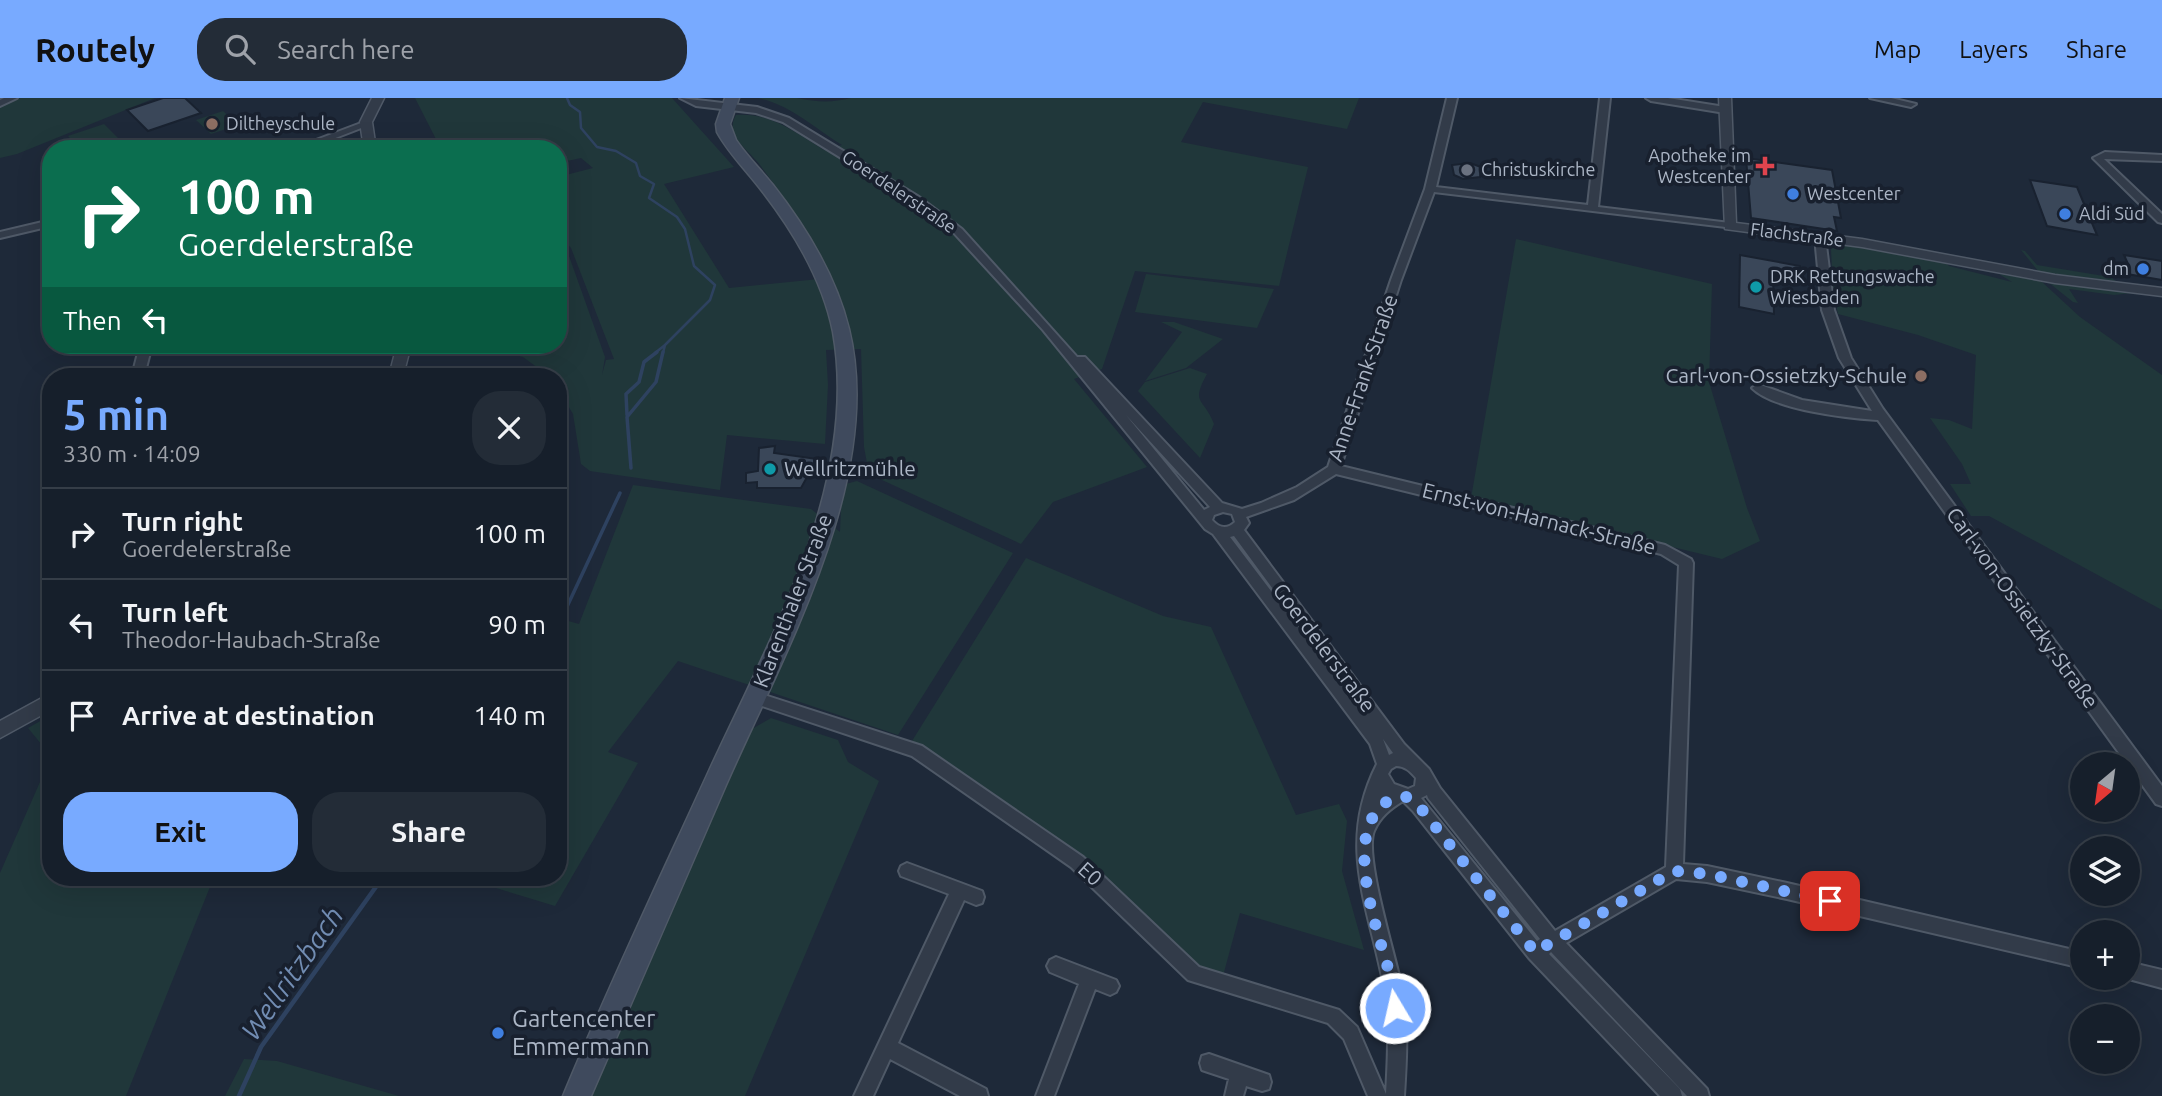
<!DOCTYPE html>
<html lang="en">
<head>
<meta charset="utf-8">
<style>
  :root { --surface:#161f2b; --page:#232c37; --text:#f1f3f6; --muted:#9ea2a9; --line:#353d47; --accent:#78aaff }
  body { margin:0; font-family:Ubuntu,sans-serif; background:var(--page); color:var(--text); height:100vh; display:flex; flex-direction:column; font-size:26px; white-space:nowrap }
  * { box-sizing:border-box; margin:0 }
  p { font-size:23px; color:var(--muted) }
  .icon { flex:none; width:38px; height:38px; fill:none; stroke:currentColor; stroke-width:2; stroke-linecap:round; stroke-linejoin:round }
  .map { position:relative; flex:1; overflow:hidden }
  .details { position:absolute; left:42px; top:270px; width:525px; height:518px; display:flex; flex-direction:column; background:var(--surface); border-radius:28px; box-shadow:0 7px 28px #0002,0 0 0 2px var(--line) }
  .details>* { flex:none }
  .hud { position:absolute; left:42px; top:42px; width:525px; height:214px; border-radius:28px; box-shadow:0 7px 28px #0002,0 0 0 2px var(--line); background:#0b6e4f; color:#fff; overflow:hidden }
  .needle { width:46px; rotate:209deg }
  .controls { position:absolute; left:2070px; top:654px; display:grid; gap:14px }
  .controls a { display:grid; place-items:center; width:70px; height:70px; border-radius:50%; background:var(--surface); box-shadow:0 7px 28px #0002,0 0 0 2px var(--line); font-size:35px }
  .pin { position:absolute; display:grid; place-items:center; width:60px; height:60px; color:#fff; margin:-30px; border-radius:14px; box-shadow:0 4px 10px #0006 }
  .me { position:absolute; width:77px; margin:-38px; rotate:351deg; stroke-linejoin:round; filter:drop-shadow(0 0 5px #0008) }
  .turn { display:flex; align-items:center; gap:24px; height:147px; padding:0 21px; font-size:32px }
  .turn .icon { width:91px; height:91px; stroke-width:2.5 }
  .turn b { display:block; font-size:49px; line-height:60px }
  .then { display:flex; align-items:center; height:66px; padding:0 21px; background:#0003; gap:14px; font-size:26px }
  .round { display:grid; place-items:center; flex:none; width:74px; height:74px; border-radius:28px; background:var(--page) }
  .overview { display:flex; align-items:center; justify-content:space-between; height:119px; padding:0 21px }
  h1 { font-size:42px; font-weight:700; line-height:52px; color:var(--accent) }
  .button { display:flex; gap:14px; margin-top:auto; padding:14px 21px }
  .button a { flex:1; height:80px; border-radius:28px; background:var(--accent); color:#111; font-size:28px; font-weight:700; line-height:80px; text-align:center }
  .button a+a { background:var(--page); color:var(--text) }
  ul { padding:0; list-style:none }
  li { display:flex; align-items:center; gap:21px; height:91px; padding:0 21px; border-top:2px solid var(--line) }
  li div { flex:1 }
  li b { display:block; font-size:26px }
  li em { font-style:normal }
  header { display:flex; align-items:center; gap:42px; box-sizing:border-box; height:98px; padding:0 35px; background:var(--accent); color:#111 }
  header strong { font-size:33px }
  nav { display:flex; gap:38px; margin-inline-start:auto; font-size:24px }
  .search { width:490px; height:63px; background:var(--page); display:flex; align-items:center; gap:18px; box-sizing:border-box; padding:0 24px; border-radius:28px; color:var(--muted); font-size:26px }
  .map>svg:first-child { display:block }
  .green { fill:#20373a }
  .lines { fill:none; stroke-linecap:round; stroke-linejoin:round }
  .stream-far2 { stroke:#2e4260; stroke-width:2.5 }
  .stream-far1 { stroke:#2e4260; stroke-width:3.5 }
  .stream { stroke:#2e4260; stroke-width:4.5 }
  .building { fill:#3a4759; stroke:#192230; stroke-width:2 }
  .minor-casing { stroke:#4f5967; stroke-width:4 }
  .tertiary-casing { stroke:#4f5967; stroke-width:3 }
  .secondary-casing { stroke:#4f5967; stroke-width:3 }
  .minor { fill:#323b49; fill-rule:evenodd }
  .tertiary { fill:#323b49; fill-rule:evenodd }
  .secondary { fill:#3f4a5d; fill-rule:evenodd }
  .route { stroke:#78aaff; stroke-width:12; stroke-dasharray:0 21.6 }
  .education-dot { fill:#8d6e63; stroke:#18202e; stroke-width:2.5 }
  .health-dot { fill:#e0444e; stroke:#18202e; stroke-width:2.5 }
  .worship-dot { fill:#6b7280; stroke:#18202e; stroke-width:2.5 }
  .shop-dot { fill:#3f7fe0; stroke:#18202e; stroke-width:2.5 }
  .culture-dot { fill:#0f9aa8; stroke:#18202e; stroke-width:2.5 }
  .labels { text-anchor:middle; stroke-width:7; stroke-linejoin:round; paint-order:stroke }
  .far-poi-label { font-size:18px; fill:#acb6c6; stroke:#18202e; text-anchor:start }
  .far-street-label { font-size:18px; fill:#acb6c6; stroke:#18202e }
  .poi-label { font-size:21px; fill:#acb6c6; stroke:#18202e; text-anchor:end }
  .street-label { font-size:21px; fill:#acb6c6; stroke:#18202e }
  .near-poi-label { font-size:24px; fill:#acb6c6; stroke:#18202e; text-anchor:start }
  .near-water-label { font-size:28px; font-style:italic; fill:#718cb2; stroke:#18202e }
</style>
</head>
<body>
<header>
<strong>Routely</strong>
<div class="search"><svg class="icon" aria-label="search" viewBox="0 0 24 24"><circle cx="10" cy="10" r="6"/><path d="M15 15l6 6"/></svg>Search here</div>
<nav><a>Map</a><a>Layers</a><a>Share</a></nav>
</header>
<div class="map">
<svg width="2162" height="998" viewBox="0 0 2162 998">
  <rect width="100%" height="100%" fill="#1e2939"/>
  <path class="green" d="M20 0H155L17 56 0 60V9Z
    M415 0H672L734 69 664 86 729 190 829 180C813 139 786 102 760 67 753 57 736 45 733 33 732 27 733 22 736 17 769 14 797 35 824 52L842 47C813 29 791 7 758 0 770 0 785 0 797 0 817 4 831 5 851 0H1359L1347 31 1203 4 1181 44 1308 69 1279 188 1135 173 1102 271 1074 281 1147 369 1053 404 1021 446 869 376 864 349 861 251 826 252 828 287 825 346 727 337 720 392 590 373 581 366 573 316 558 291V278H549L523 259 479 247H558V146L569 158 605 259 602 277 606 262 614 261 571 150 558 135V79L593 70 581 60 558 65V51H441Z
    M223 13 238 27 211 36 196 22Z
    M104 26 125 47 115 51H80L68 38Z
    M1516 141 1712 186 1709 284 1747 410 1760 443 1722 461 1471 400Z
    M1845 147 1946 165 1949 168 2012 184 1999 176 2041 183 2080 219 2162 277V512L1989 418H1971L1950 386H1971L1962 366 1930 320 1949 322 1972 331 1976 257 1918 237 1838 216 1833 190 1831 152 1832 149Z
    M2021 152 2025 153 2037 167 2110 179 2116 183 2039 174Z
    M1146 176 1274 191 1257 230 1135 214Z
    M2048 184 2133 195 2114 197 2069 191 2078 205 2073 204Z
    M1161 224H1174L1223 241 1186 270 1145 283 1182 234Z
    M1190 270 1207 276C1190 307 1204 299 1214 326L1200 360 1138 293 1145 284Z
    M857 383 1013 455 898 637 678 563 608 654 638 665 555 808 460 779H558V520L579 526 633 387 811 411 840 434 842 387Z
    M1026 460 1163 518 1211 529 1296 717 1339 706 1347 723 1342 773 1364 852 1240 815 1223 878 1195 870 1089 765 912 643Z
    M51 617V658L28 630Z
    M771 620 838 642 848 664 879 683 745 998H588L731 667 752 631Z
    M51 659V779H214L126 998H0V775Z
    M244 961 277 963 399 998H225Z"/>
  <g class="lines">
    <path class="stream-far2" d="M567 0 570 7 580 14 581 30 597 49 616 53 636 65 640 78 654 86 649 100 677 119 685 131 694 168 715 187 710 202 665 247 663 255
      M655 255 665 247"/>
    <path class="stream-far1" d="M627 317 626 296 639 284 644 264 657 254
      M631 370 627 319 656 284 663 254
      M558 528 620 395"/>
    <path class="stream" d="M239 998 261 949 383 779"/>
  </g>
  <path class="building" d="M163 0H185L201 15 148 33 127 12Z
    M1746 60 1832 72 1841 120 1834 119 1837 133 1751 120Z
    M1470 65 1481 69 1480 79 1463 81 1454 77 1452 67Z
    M2030 82 2077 89 2097 137 2047 128Z
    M1740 157 1800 168V182L1773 177 1774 216 1739 209Z
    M2124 157 2162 163V182L2127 176 2122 165 2128 166Z
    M775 348 774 355 817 361 801 390H757V384L746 385V375L758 373 759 350Z"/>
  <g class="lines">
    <defs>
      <path id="minor" d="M4 0H17L0 8V2Z
        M680 0 757 9 789 20 919 99 962 131 1077 259H1085L1222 405 1242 411 1261 405 1297 389 1328 369 1391 182 1425 91 1447 0H1457L1436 89 1588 107 1600 0H1610L1598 109 1730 125 1734 126V130L1434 94 1401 182 1341 368 1665 447 1691 461 1693 465 1683 766 1707 768 1787 785 2082 854V870L1787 801 1707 784 1676 781 1566 845 1707 991 1709 998H1687L1551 854 1549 856 1680 991 1682 998H1660L1529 860 1413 713 1403 703C1390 711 1380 719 1374 733 1363 759 1399 867 1404 901 1408 933 1406 966 1404 998H1368L1344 941 1328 925 1188 882 1071 769 912 658 750 604 747 600 750 596 755 594 922 648 1083 759 1199 869 1339 912 1357 929 1386 996C1388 961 1390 924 1384 889 1369 808 1336 747 1377 666L1370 646 1213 436 1205 431 1043 232 954 135 911 103 783 24 756 15 696 8ZM1126 317 1210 409 1204 412ZM1336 376 1661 456 1679 467 1666 769 1555 833 1440 690 1429 671 1404 646 1244 432 1249 425 1246 419 1294 402ZM1223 414 1232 416 1235 424C1227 432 1219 430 1212 422L1214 417ZM1234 438 1366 618 1230 439ZM1383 641 1393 655 1389 657ZM1396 668C1405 668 1410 673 1416 680L1415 688 1408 691 1394 686 1388 676 1391 671ZM1427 697 1428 700 1540 841 1537 843 1421 700Z
        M1646 0H1668L1725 9 1730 12 1725 15 1651 3Z
        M1870 0H1891L1916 6 1911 9Z
        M361 25 369 27 307 51H292Z
        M2105 54 2162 57V63L2104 61 2162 116V125L2158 124 2093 60Z
        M51 122V128L0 140V134Z
        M1820 136 1825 139 1834 212 1851 260 1883 311 2162 688V708L2156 706 1878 322C1847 320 1774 312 1752 290L1758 286 1802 302 1872 313 1839 260 1822 212 1815 139Z
        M140 247H152L144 278H132Z
        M907 765 982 793 984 799 982 805 976 807 964 802 898 945 986 991 988 998H960L890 961 873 998H854L949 796 901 778 899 773 901 768Z
        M1056 859 1116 882 1119 888 1116 894 1110 897 1095 891 1054 998H1036L1079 886 1050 874 1047 868 1050 862Z
        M2128 864 2162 872V890L2125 880H2128Z
        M1209 956 1269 977 1271 984 1269 991 1262 993 1246 988 1243 998H1225L1229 981 1202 972 1200 965 1202 958Z"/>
      <path id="tertiary" d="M372 0H384L372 24 376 51H364L360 24Z
        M1719 0H1731L1736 125 1862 141 2055 177 2162 190V198L2055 185 1862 149 1725 131Z
        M397 247H411L403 278H389Z
        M51 595V612L0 640V623Z"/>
      <path id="secondary" d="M725 0H739L730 26 736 42C747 58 761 72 773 87 806 129 836 178 849 231 885 378 784 555 726 687 681 791 636 895 591 998H563C608 889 659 782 708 675 769 542 860 385 833 234 823 183 793 133 762 93 747 73 729 56 717 34L716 26Z"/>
    </defs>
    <use href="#minor" class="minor-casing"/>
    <use href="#tertiary" class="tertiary-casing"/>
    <use href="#secondary" class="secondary-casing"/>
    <use href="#minor" class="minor"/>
    <use href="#tertiary" class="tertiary"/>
    <use href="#secondary" class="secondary"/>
  </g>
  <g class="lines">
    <path class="route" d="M1395 910 1394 892C1383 845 1335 732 1391 701 1402 695 1410 699 1419 708L1535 854 1674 773 1707 776 1830 803"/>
  </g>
  <g class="education-dot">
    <circle cx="212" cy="26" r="7"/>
    <circle cx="1921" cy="278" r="7"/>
  </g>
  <path class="health-dot" d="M1761.5 57.5h7v7h7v7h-7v7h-7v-7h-7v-7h7z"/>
  <circle class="worship-dot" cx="1467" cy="72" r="7"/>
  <g class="shop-dot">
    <circle cx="1793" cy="96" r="7"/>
    <circle cx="2065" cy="116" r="7"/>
    <circle cx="2143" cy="171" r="7"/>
    <circle cx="498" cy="935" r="7"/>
  </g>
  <g class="culture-dot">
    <circle cx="1756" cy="189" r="7"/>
    <circle cx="770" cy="371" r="7"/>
  </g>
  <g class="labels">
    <g class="far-poi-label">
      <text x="226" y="32">Diltheyschule</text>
      <text x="1751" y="64" text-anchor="end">Apotheke im<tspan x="1751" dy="21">Westcenter</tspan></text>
      <text x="1481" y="78">Christuskirche</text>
      <text x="1807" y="102">Westcenter</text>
      <text x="2079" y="122">Aldi Süd</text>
      <text x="2129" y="177" text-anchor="end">dm</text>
      <text x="1770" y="185">DRK Rettungswache<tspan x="1770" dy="21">Wiesbaden</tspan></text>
    </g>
    <g class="far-street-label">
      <text transform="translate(899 94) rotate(34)" y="6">Goerdelerstraße</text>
      <text transform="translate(1797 137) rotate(7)" y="6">Flachstraße</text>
    </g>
    <g class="poi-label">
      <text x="1907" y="285">Carl-von-Ossietzky-Schule</text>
      <text x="784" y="378" text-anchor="start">Wellritzmühle</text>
    </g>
    <g class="street-label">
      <text transform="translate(1363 280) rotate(-71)" y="7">Anne-Frank-Straße</text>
      <text transform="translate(1539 421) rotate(14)" y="7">Ernst-von-Harnack-Straße</text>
      <text transform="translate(793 503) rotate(-69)" y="7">Klarenthaler Straße</text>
      <text transform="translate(2022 510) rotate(54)" y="7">Carl-von-Ossietzky-Straße</text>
      <text transform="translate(1324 550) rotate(53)" y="7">Goerdelerstraße</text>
      <text transform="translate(1090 776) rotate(42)" y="7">E0</text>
    </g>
    <g class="near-poi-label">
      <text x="512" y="929">Gartencenter<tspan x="512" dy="28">Emmermann</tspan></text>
    </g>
    <g class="near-water-label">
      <text transform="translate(292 875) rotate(-55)" y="10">Wellritzbach</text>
    </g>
  </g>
</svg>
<div class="controls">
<a><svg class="needle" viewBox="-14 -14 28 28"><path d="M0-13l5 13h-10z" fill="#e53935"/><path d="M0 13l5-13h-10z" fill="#9ea2a9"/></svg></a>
<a><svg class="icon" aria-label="layers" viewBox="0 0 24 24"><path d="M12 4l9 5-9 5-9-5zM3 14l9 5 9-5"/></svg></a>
<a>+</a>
<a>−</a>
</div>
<div class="pin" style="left:1830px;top:803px;background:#d93025"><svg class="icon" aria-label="arrive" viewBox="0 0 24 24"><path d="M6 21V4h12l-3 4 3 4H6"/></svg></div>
<svg class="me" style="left:1395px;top:910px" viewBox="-20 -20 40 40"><circle r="17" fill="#78aaff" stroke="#fff" stroke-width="3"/><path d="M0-11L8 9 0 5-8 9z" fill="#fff"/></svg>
<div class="hud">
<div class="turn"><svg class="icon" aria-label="right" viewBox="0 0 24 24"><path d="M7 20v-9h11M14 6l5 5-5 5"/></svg><div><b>100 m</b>Goerdelerstraße</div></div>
<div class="then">Then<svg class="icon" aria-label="left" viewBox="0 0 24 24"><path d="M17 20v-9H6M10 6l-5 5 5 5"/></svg></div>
</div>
<section class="details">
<div class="overview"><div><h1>5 min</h1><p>330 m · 14:09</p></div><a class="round"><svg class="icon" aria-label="close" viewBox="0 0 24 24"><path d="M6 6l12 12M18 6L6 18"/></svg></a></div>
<ul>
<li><svg class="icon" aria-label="right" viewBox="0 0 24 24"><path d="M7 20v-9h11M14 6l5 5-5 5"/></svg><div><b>Turn right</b><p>Goerdelerstraße</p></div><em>100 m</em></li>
<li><svg class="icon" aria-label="left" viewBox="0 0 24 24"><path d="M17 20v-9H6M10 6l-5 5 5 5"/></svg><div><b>Turn left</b><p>Theodor-Haubach-Straße</p></div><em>90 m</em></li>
<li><svg class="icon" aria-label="arrive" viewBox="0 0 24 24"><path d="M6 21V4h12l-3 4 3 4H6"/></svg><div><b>Arrive at destination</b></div><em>140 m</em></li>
</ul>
<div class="button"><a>Exit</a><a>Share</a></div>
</section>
</div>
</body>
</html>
